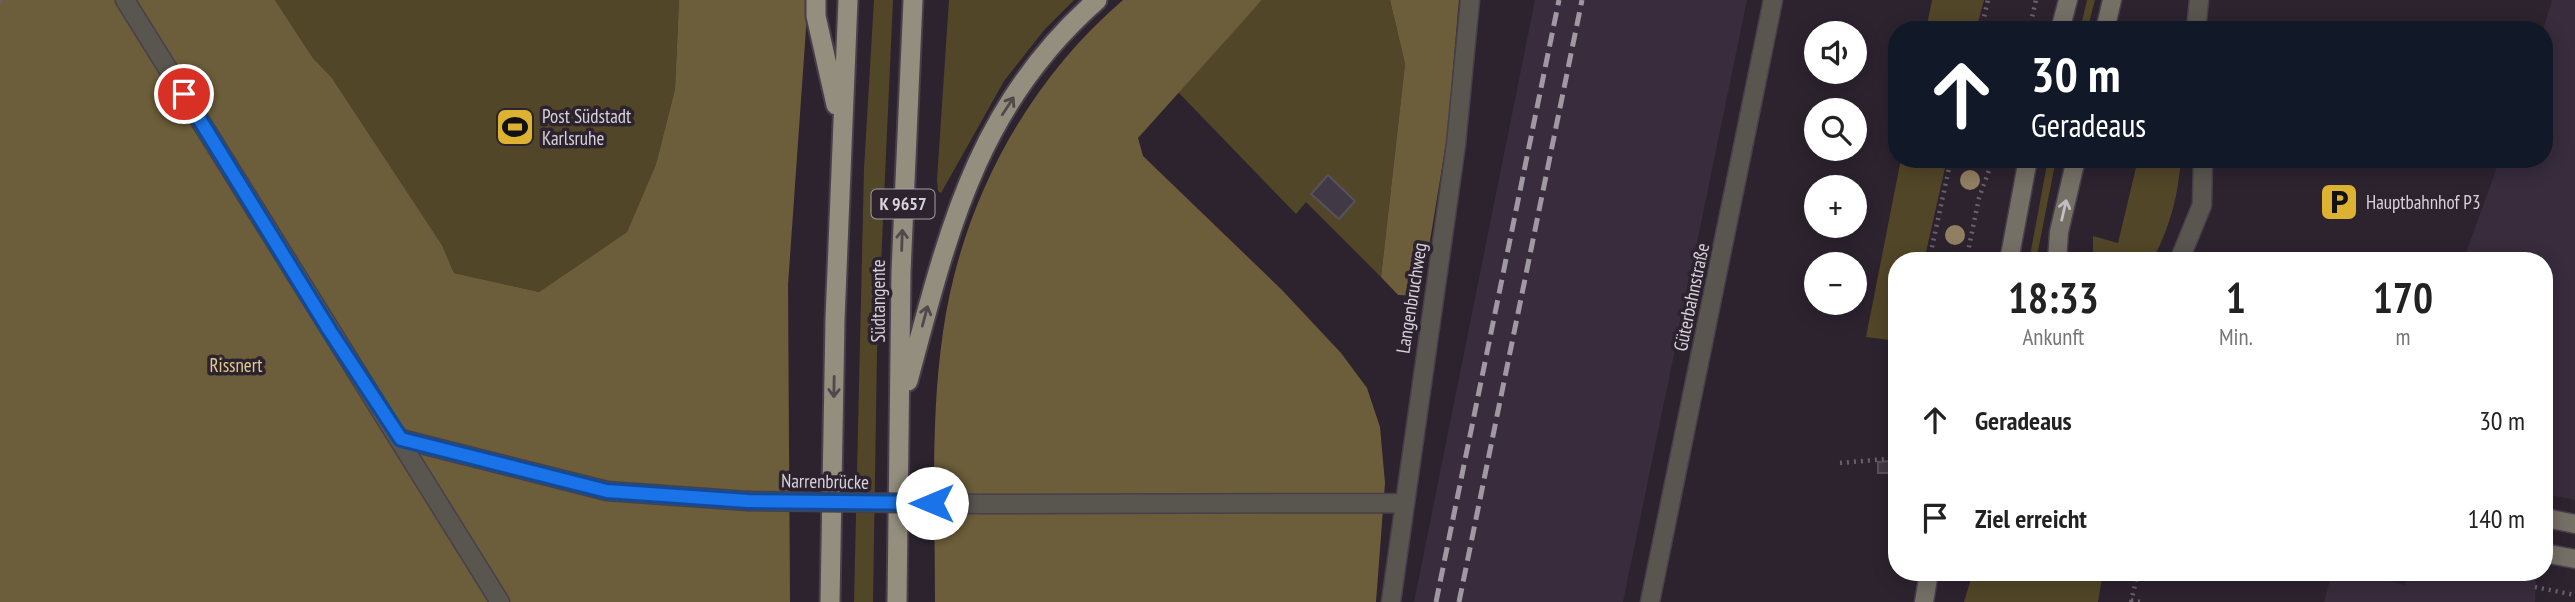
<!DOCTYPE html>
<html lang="de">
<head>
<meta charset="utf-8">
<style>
  :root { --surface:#fff; --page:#f2f2f2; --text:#222; --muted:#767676 }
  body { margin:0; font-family:"PT Sans Narrow",sans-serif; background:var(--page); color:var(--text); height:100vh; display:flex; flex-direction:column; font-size:26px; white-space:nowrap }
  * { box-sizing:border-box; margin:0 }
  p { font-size:23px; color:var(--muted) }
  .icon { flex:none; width:38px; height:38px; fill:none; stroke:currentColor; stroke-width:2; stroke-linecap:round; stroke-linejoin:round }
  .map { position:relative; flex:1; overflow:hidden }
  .sheet { position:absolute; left:1888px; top:252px; width:665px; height:329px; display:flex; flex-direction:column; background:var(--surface); border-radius:28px; box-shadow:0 4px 18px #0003 }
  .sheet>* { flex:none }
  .banner { position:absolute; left:1888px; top:21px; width:665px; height:147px; border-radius:28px; box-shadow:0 4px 18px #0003; background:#111827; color:#fff; overflow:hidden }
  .fabs { position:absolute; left:1804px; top:21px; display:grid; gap:14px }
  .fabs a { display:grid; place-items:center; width:63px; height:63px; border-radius:50%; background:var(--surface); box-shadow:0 4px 18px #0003; font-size:35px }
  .pin { position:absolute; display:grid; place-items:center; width:60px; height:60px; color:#fff; margin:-30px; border:4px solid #fff; border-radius:50%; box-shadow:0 2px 7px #0007 }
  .me { position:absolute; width:77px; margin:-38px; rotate:270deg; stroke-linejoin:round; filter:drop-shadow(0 0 5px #0008) }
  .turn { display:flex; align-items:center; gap:24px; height:147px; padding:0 28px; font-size:32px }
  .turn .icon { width:91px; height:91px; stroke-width:2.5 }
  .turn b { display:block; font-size:49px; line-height:60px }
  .eta { display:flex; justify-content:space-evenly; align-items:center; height:119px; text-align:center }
  .eta b { font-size:42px; font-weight:700; line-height:49px }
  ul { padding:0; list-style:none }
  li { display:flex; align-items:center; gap:21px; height:98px; padding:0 28px }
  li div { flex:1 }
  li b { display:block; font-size:26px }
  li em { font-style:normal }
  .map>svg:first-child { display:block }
  .built { fill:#382c3d }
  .green { fill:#524628 }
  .forest { fill:#6c5e3a }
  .building { fill:#413945; stroke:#5a515e; stroke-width:2 }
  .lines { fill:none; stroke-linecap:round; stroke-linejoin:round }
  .service-casing { stroke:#483f4a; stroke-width:21 }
  .minor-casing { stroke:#483f4a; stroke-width:21 }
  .secondary-casing { stroke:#483f4a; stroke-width:21 }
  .trunk-casing { stroke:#483f4a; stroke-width:23 }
  .path { stroke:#69616c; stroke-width:4.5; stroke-dasharray:2 5; stroke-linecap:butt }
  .service { stroke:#595650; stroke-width:18 }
  .minor { stroke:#595650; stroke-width:18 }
  .secondary { stroke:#747066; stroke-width:18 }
  .trunk { stroke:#948e7f; stroke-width:19 }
  .rail { stroke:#a099a2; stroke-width:5; stroke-dasharray:14 7; stroke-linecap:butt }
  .service-bridge-casing { stroke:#483f4a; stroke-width:21; stroke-linecap:butt }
  .service-bridge { stroke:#595650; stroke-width:18 }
  .tree { fill:#917f62 }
  .oneway { stroke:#50484b }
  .oneway2 { stroke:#c4bec3 }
  .route-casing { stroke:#114b97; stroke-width:18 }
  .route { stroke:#1a73e8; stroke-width:12 }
  .labels { text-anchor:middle; stroke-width:7; stroke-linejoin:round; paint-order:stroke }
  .shield { fill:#2c232f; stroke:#a49ea7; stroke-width:2 }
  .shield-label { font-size:18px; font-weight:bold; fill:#d8d2da }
  .poi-label { font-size:19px; fill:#d8d2da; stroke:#2c232f; text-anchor:start }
  .street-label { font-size:19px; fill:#d8d2da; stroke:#2c232f }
  .park-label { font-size:19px; fill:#e4cb8c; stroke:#2c232f }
</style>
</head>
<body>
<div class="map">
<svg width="2575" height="602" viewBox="0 0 2575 602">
  <rect width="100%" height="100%" fill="#2c232f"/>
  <path class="built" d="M1535 0H1747L1623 602H1414Z
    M2552 0H2575V500L2550 495 2545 524 2544 261H2463L2500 159H2544L2543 30Z
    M2332 572H2394L2392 582 2405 585 2408 572H2536L2535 602H2324Z"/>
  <path class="green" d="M275 0H679L675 89 656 164 627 232 539 292 454 273 442 245 332 78 313 58Z
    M874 0H893L877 352 873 602H854L864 169Z
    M949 0H1074L1045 29 1004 81 941 193 938 191 937 180Z
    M1262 0H1390L1405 64 1381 277 1306 202 1296 214 1177 91Z
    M1932 0H1984L1976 30H1926Z
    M2087 0H2095L2087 30H2080Z
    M1901 159H1947L1924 261H1897V341L1866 337Z
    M2048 159H2056L2036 261H2029Z
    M2138 159H2181C2178 196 2170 228 2152 261H2102L2093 251V236L2118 243Z
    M1973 572H2103L2098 602H1964Z"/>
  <path class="forest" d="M0 0H275L313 58 332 78 442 245 454 273 539 292 627 232 656 164 675 89 679 0H808L788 285 790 602H0Z
    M1123 0H1262L1138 138 1143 156 1281 289 1341 353 1367 388 1380 427 1385 483 1376 602H935C935 512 930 421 943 332 961 205 1025 84 1123 0Z
    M1390 0H1459L1447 137 1421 296 1398 295 1381 277 1405 64Z"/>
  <path class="building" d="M1328 175 1355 201 1339 219 1311 194Z
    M1890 461V473H1878V462Z"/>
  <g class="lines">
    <defs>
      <path id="service" d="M125 0 500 602
        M2196 30 2199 0
        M2179 261 2202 205 2203 159
        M401 439 607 491 748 501
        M985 504 1404 503
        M1391 602 1456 144 1470 0"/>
      <path id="minor" d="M1650 602 1773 0"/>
      <path id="secondary" d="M2060 30 2068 0
        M2105 30 2112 0
        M2009 261 2028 159
        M2057 261 2059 232 2076 159
        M2546 518 2575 524
        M2544 553 2575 559
        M1924 602 1929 572"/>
      <path id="trunk" d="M816 0V16L836 105
        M908 381C948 233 976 106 1097 0
        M830 602 835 319 848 0
        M897 602 901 272 913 0"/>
    </defs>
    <use href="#service" class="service-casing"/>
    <use href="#minor" class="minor-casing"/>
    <use href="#secondary" class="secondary-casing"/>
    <use href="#trunk" class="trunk-casing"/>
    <path class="path" d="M0 2 2 0
      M1981 30 1988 0
      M2029 30 2036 0
      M1929 261 1951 159
      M1966 261 1979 198 1993 159
      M1840 463 1897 458
      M2535 587 2575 595
      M2131 600 2141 602
      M2131 602 2138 572"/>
    <use href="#service" class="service"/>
    <use href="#minor" class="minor"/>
    <use href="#secondary" class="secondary"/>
    <use href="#trunk" class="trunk"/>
    <path class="rail" d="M1436 602 1559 0
      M1459 602 1582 0"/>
    <defs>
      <path id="service-bridge" d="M748 501 985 504"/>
    </defs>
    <use href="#service-bridge" class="service-bridge-casing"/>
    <use href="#service-bridge" class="service-bridge"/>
  </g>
  <g class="tree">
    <circle cx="1970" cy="180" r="10"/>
    <circle cx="1955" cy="235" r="10"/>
  </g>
  <defs><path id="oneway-shaft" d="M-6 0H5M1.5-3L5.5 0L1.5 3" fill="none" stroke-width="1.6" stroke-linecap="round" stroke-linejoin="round" transform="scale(1.75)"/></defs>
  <g class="oneway">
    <use href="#oneway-shaft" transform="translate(1008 106) rotate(-57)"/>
    <use href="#oneway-shaft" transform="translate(902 240) rotate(-88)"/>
    <use href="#oneway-shaft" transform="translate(925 316) rotate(-75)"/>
    <use href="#oneway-shaft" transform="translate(834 387) rotate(91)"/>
  </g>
  <use class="oneway2" href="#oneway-shaft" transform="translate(2064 210) rotate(-77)"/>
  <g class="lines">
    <defs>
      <path id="route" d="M184 94 330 331 401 439 607 491 748 501 932 503"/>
    </defs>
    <use href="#route" class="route-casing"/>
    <use href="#route" class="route"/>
  </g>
  <defs>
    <symbol id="stadium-square" viewBox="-11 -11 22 22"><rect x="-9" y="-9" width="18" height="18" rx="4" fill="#ddb233" stroke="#2c232f"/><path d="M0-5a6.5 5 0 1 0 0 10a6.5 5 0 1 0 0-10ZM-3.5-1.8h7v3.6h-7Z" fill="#111"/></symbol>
    <symbol id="parking-square" viewBox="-11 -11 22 22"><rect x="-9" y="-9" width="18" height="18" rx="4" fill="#ddb233" stroke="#2c232f"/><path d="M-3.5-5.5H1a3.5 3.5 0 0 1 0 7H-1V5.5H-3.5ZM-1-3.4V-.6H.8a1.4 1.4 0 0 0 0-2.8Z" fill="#111"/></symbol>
  </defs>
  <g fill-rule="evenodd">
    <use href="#stadium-square" x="493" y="105" width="44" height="44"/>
    <use href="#parking-square" x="2317" y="180" width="44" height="44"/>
  </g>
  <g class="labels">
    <rect class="shield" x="871.5" y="189.5" width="63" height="29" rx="5"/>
    <g class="shield-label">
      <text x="903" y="210">K 9657</text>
    </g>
    <g class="poi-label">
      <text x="542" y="123">Post Südstadt<tspan x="542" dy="22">Karlsruhe</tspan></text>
      <text x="2366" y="209">Hauptbahnhof P3</text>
    </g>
    <g class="street-label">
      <text transform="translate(1691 297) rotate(-78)" y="7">Güterbahnstraße</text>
      <text transform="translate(1411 298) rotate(-81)" y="7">Langenbruchweg</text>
      <text transform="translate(878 301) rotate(-90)" y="7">Südtangente</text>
      <text transform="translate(825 481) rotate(1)" y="7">Narrenbrücke</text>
    </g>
    <g class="park-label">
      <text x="236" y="372">Rissnert</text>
    </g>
  </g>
</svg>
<div class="fabs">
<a><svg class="icon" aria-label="sound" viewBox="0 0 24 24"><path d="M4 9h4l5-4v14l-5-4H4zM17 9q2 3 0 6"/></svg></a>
<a><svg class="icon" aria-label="search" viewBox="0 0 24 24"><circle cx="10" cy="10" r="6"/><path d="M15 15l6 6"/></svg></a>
<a>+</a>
<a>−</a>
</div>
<div class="pin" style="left:184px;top:94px;background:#d93025"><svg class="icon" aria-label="arrive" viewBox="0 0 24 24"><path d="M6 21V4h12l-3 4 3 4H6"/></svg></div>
<svg class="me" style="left:932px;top:503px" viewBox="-20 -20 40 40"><circle r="19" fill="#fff"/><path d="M0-13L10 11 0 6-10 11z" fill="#1a73e8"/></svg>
<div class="banner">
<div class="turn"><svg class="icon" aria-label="ahead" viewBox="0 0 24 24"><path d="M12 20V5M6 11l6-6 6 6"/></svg><div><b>30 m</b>Geradeaus</div></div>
</div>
<section class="sheet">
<div class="eta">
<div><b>18:33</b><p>Ankunft</p></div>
<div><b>1</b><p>Min.</p></div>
<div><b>170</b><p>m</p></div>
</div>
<ul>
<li><svg class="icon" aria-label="ahead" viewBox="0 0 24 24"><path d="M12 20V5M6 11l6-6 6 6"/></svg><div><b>Geradeaus</b></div><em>30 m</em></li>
<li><svg class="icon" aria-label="arrive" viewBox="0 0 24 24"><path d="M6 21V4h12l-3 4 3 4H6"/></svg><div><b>Ziel erreicht</b></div><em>140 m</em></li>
</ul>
</section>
</div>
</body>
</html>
